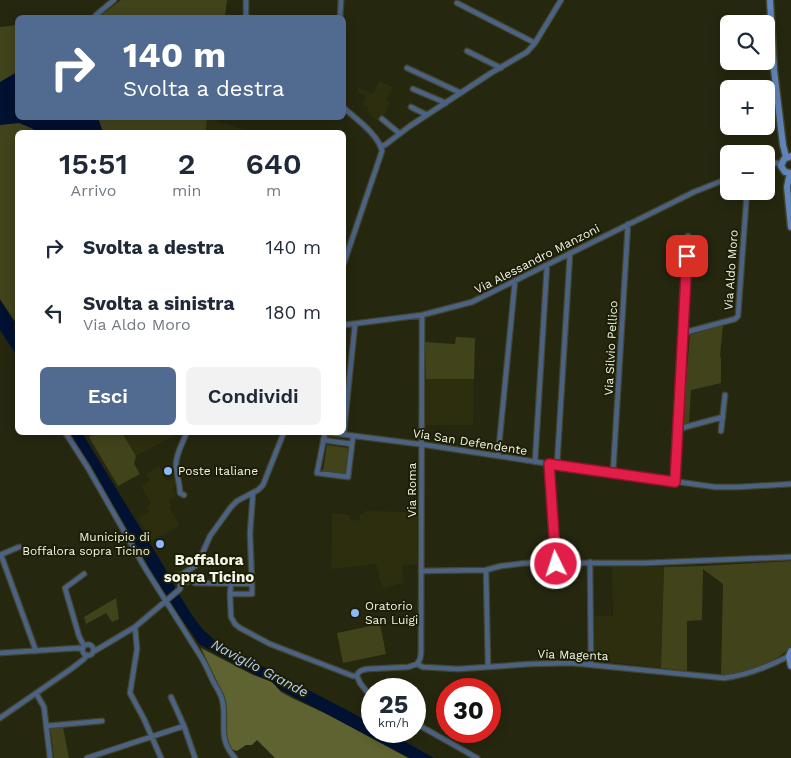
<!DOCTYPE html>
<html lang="it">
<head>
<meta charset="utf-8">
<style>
  :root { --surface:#fff; --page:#f2f2f3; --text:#1f2937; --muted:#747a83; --accent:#506a90 }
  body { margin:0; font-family:"Work Sans",sans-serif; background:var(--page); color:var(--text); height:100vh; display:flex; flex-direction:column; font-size:19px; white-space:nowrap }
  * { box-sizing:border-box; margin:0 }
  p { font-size:16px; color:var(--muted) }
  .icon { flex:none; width:28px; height:28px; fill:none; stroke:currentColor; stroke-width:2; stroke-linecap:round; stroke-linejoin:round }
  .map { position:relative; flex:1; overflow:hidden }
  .drawer { position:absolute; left:15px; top:130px; width:331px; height:305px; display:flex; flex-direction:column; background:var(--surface); border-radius:8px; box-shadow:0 2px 12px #0003 }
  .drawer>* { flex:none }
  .guide { position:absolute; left:15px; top:15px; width:331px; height:105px; border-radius:8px; box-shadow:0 2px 12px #0003; background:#506a90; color:#fff; overflow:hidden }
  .fabs { position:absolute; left:720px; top:15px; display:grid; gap:10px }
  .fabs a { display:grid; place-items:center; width:55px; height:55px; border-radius:8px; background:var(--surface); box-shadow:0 2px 12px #0003; font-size:25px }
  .speed { position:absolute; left:361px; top:678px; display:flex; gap:10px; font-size:25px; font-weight:700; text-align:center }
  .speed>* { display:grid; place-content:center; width:65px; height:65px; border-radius:50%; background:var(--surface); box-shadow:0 2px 12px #0003; line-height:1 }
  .speed small { font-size:12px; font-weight:400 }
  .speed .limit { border:8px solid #d22; background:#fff; color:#111 }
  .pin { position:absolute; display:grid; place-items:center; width:42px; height:42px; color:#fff; margin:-21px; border-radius:10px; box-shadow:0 2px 8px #0006 }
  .me { position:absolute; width:55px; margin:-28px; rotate:356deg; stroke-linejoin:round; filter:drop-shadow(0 0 4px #0008) }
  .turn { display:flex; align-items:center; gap:18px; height:105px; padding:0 25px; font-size:22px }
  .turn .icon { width:65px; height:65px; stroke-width:2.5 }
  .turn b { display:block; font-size:35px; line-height:42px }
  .eta { display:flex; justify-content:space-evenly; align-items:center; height:85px; text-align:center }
  .eta b { font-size:30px; font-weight:600; line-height:35px }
  .primary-button { display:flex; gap:10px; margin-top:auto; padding:10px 25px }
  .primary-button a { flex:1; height:58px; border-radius:8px; background:var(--accent); color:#fff; font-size:20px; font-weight:600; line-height:58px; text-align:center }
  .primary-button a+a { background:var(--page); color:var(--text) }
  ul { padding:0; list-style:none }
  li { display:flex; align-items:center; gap:15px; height:65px; padding:0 25px }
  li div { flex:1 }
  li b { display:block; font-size:19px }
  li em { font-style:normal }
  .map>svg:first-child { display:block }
  .built { fill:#2c2e0e }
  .green { fill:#41441b }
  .forest { fill:#5f6332 }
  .water { fill:#001131 }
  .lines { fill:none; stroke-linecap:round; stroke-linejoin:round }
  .street-casing { stroke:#42442d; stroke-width:7 }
  .secondary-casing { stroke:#42442d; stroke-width:9 }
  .street { stroke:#4c6283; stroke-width:4.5 }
  .secondary { stroke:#6185b8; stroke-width:6 }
  .route-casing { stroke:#92132f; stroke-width:12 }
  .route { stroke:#e11d48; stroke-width:9 }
  .poi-dot { fill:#8bb9fc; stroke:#1c1e06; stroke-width:2 }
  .labels { text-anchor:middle; stroke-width:4; stroke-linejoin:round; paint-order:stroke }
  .street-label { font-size:12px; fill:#f3f5e6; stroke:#1c1e06 }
  .poi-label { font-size:12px; fill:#f3f5e6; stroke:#1c1e06; text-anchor:start }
  .water-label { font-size:14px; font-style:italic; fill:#b5cff5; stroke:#1c1e06 }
  .quarter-label { font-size:15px; font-weight:bold; fill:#f3f5e6; stroke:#1c1e06 }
</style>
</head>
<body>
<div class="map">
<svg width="791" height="758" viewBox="0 0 791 758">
  <rect width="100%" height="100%" fill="#25270f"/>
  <path class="built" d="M379 81 393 87 387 100 390 102 383 118 379 122 369 115 368 107 363 104 366 99V96L357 92 359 88 373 94Z
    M207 118 252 132H207Z
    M426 379H474L473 425H425Z
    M122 433H179L136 456Z
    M159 466 163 473 161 474 166 480 175 479 176 482V485L172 489 176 495 175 497 169 500 171 506 169 507 180 526 151 541 138 518 149 512 147 507 151 504 141 486 150 481 146 474Z
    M364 511 417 512V564L402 566 404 583 382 588 376 564 331 569 332 513 350 515V519L359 521 360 515H364Z
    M612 566 664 567 661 668 594 660 593 616H613Z"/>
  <path class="green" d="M121 0H227L225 17H99Z
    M17 25 18 118H212V120L207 119 206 132H18L17 333 15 329V321L0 299V27Z
    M723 325 720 356 721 358V383L691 390 689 423 682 425 690 335Z
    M456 337 475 338 474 379H426L425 342 455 344Z
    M95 433H122L136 456 134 464 140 474 118 486 89 437Z
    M327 445 348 448 345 474 323 471Z
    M791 561V646C774 665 746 674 721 676L723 584 703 569 702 620 687 621V671L661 668 664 567 703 566Z
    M116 598 119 619 112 622 106 613 86 624 84 617Z
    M380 624 386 654 343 663 337 633Z
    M51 727H63L69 758H54L51 733H50V729Z"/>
  <path class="forest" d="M201 648 253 675 272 682 281 692 294 699 329 715 408 758H275L257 740 252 745H246L237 751 231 749 226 736V705L219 686Z"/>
  <path class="water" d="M17 72 18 118H98L103 132H37L31 128 19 123 0 125V82Z
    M0 300 15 323 14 329 17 335V356L0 330Z
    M66 433H82L163 565 175 587V589C187 605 195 624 211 637 224 649 248 659 264 667 300 686 337 704 372 724V731H386L434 758H410L281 690 272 682 254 674 199 644 169 601 154 578 80 453Z"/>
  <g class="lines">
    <defs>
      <path id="street" d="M246 0V18
        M457 3 535 43
        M96 15 114 0
        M340 18 341 0
        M467 51 501 68
        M407 68 461 93
        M413 89 446 103
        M411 107 427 115
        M344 108C356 119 378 134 382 151L344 263
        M382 119 399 133
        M381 146 385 145 410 126 491 73 527 52 535 43 561 0
        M766 166 775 163H782
        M344 325 422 315 472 302 694 192 729 178
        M683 333 688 236
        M678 429 723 417
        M344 431 355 324
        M721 431 725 395
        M65 432 88 468 145 568 201 657C206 665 209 673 213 681 216 687 220 692 222 699 228 724 216 736 235 758
        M324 432 426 445 557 465 715 487H739L791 484
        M325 433 317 473 348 477 353 436
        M323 440 352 444
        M498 456 515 281
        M535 462 547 265
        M549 464 557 564
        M557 465 570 253
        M613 473 628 224
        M675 482 683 333 735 319 738 316 747 191
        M184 495 180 493C180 483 176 474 176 464 176 454 183 442 187 432
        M0 555 19 547
        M1 555 36 651
        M590 562 591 664
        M574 563H645L791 557
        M486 570 488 667
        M421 571 486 570 501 566 526 563 544 564 571 563
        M177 575 180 582H187
        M195 583 252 584V594H230L231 583
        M252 584 250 533 253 493
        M230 594 231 617 235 624 240 628 270 644 353 676H357
        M135 627 137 649 130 693 144 719 161 758
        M82.5 650a5.5 5.5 0 1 1 11 0a5.5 5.5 0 1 1-11 0Z
        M84 646 79 636 65 588 84 574
        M93 652 135 627 180 589 181 575 195 566 199 561 210 536 231 507 237 501 258 490 263 485 284 432
        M0 653 78 648 82 649
        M417 664 420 659 421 653 422 315
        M357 676C358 671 362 670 367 669L408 667 417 664 423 667 458 669 530 664 571 663 724 678C748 675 768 667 789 656
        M357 676 360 683 372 698
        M36 693 44 707 50 758
        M171 697 184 726 195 758
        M0 718 71 669 84 659 87 655
        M415 723 477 758
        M46 726 102 721
        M87 758 184 726"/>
      <path id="secondary" d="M770 0 774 70 783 145 786 157
        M791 156 784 159 781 166 785 172 791 173
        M790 173 787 187 791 227
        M791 651 789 656 791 666"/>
    </defs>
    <use href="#street" class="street-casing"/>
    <use href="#secondary" class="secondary-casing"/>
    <use href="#street" class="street"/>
    <use href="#secondary" class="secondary"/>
  </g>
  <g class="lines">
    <defs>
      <path id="route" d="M556 564 549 464 675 482 687 256"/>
    </defs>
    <use href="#route" class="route-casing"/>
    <use href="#route" class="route"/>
  </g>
  <g class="poi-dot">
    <circle cx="168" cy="471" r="5"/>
    <circle cx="160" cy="544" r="5"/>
    <circle cx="355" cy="613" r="5"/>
  </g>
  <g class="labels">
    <g class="street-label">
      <text transform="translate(537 259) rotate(-27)" y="4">Via Alessandro Manzoni</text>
      <text transform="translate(731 270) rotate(-86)" y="4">Via Aldo Moro</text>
      <text transform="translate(611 348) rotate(-87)" y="4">Via Silvio Pellico</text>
      <text transform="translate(470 442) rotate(9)" y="4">Via San Defendente</text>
      <text transform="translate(412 490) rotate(-90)" y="4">Via Roma</text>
      <text transform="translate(573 655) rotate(2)" y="4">Via Magenta</text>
    </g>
    <g class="poi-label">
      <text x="178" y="475">Poste Italiane</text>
      <text x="150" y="541" text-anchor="end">Municipio di<tspan x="150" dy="14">Boffalora sopra Ticino</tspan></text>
      <text x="365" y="610">Oratorio<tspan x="365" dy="14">San Luigi</tspan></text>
    </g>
    <g class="water-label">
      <text transform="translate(260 668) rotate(28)" y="5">Naviglio Grande</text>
    </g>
    <g class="quarter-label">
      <text x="209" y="565">Boffalora<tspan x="209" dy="17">sopra Ticino</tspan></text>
    </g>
  </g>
</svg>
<div class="fabs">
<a><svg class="icon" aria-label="search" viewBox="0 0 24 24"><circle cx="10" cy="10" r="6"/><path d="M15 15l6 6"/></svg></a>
<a>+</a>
<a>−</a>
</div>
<div class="speed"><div>25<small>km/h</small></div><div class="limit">30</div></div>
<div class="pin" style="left:687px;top:256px;background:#d93025"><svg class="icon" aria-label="arrive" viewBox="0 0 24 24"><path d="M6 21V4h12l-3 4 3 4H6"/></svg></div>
<svg class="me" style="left:556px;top:564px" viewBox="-20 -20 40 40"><circle r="17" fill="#e11d48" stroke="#fff" stroke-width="3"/><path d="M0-11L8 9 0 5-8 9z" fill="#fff"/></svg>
<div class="guide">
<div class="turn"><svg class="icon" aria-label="right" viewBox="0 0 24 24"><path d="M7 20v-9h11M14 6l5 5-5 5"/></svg><div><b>140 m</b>Svolta a destra</div></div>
</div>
<section class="drawer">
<div class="eta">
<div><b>15:51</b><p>Arrivo</p></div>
<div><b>2</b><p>min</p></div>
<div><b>640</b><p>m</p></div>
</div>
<ul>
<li><svg class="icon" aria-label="right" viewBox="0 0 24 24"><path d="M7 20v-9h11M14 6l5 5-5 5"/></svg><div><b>Svolta a destra</b></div><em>140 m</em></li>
<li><svg class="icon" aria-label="left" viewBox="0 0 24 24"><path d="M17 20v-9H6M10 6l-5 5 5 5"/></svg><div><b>Svolta a sinistra</b><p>Via Aldo Moro</p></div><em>180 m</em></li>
</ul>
<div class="primary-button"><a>Esci</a><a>Condividi</a></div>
</section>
</div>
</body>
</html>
